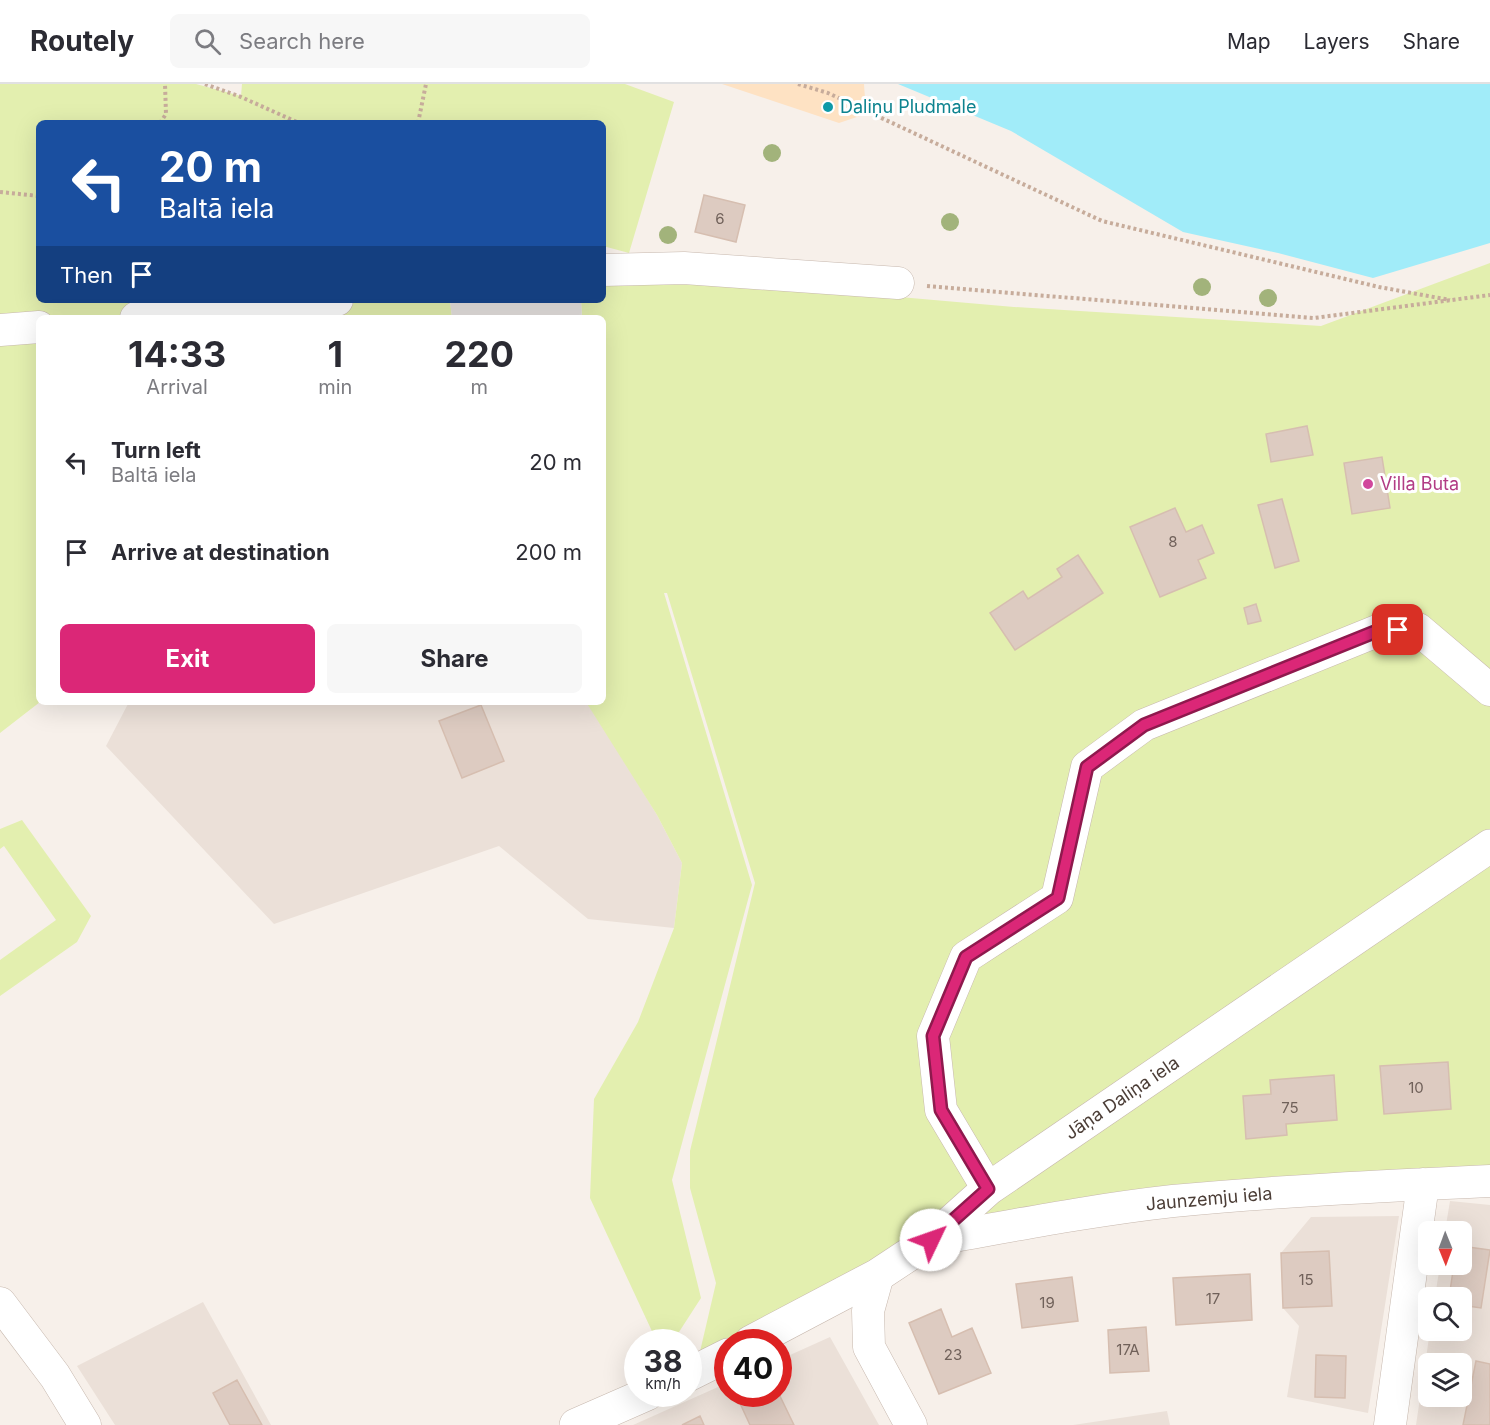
<!DOCTYPE html>
<html lang="en">
<head>
<meta charset="utf-8">
<style>
  :root { --surface:#fff; --page:#f7f7f7; --text:#2b2b33; --muted:#7c7c81; --line:#e1e1e2; --accent:#db2777 }
  body { margin:0; font-family:Inter,sans-serif; background:var(--page); color:var(--text); height:100vh; display:flex; flex-direction:column; font-size:22px; white-space:nowrap }
  * { box-sizing:border-box; margin:0 }
  p { font-size:20px; color:var(--muted) }
  .icon { flex:none; width:33px; height:33px; fill:none; stroke:currentColor; stroke-width:2; stroke-linecap:round; stroke-linejoin:round }
  .map { position:relative; flex:1; overflow:hidden }
  .sheet { position:absolute; left:36px; top:231px; width:570px; height:390px; display:flex; flex-direction:column; background:var(--surface); border-radius:9px; box-shadow:0 6px 24px #0002 }
  .sheet>* { flex:none }
  .banner { position:absolute; left:36px; top:36px; width:570px; height:183px; border-radius:9px; box-shadow:0 6px 24px #0002; background:#1a4fa0; color:#fff; overflow:hidden }
  .needle { width:39px; rotate:179deg }
  .tools { position:absolute; left:1418px; top:1137px; display:grid; gap:12px }
  .tools a { display:grid; place-items:center; width:54px; height:54px; border-radius:9px; background:var(--surface); box-shadow:0 6px 24px #0002; font-size:30px }
  .speed { position:absolute; left:624px; top:1245px; display:flex; gap:12px; font-size:30px; font-weight:700; text-align:center }
  .speed>* { display:grid; place-content:center; width:78px; height:78px; border-radius:50%; background:var(--surface); box-shadow:0 6px 24px #0002; line-height:1 }
  .speed small { font-size:15px; font-weight:400 }
  .speed .limit { border:9px solid #d22; background:#fff; color:#111 }
  .pin { position:absolute; display:grid; place-items:center; width:51px; height:51px; color:#fff; margin:-26px; border-radius:12px; box-shadow:0 3px 9px #0006 }
  .me { position:absolute; width:66px; margin:-33px; rotate:48deg; stroke-linejoin:round; filter:drop-shadow(0 0 4px #0008) }
  .turn { display:flex; align-items:center; gap:21px; height:126px; padding:0 24px; font-size:27px }
  .turn .icon { width:78px; height:78px; stroke-width:2.5 }
  .turn b { display:block; font-size:42px; line-height:51px }
  .then { display:flex; align-items:center; height:57px; padding:0 24px; background:#0003; gap:12px; font-size:22px }
  .eta { display:flex; justify-content:space-evenly; align-items:center; height:102px; text-align:center }
  .eta b { font-size:36px; font-weight:700; line-height:42px }
  .action { display:flex; gap:12px; margin-top:auto; padding:12px 24px }
  .action a { flex:1; height:69px; border-radius:9px; background:var(--accent); color:#fff; font-size:24px; font-weight:700; line-height:69px; text-align:center }
  .action a+a { background:var(--page); color:var(--text) }
  ul { padding:0; list-style:none }
  li { display:flex; align-items:center; gap:18px; height:90px; padding:0 24px }
  li div { flex:1 }
  li b { display:block; font-size:22px }
  li em { font-style:normal }
  header { display:flex; align-items:center; gap:36px; box-sizing:border-box; height:84px; padding:0 30px; background:var(--surface); border-bottom:2px solid var(--line) }
  header strong { font-size:28px }
  nav { display:flex; gap:33px; margin-inline-start:auto; font-size:21px }
  .search { width:420px; height:54px; background:var(--page); display:flex; align-items:center; gap:15px; box-sizing:border-box; padding:0 21px; border-radius:9px; color:var(--muted); font-size:22px }
  .map>svg:first-child { display:block }
  .residential { fill:#ebe0d8; fill-rule:evenodd }
  .green { fill:#e3efaf }
  .sand { fill:#fee2c3 }
  .parking { fill:#e5e1df }
  .water { fill:#a1ecf9 }
  .building { fill:#ddcbc1; stroke:#d6beb0; stroke-width:1.5 }
  .lines { fill:none; stroke-linecap:round; stroke-linejoin:round }
  .minor-casing { stroke:#c7b8ae; stroke-width:33 }
  .tertiary-casing { stroke:#c7b8ae; stroke-width:34 }
  .path { stroke:#c7ac9b; stroke-width:4; stroke-dasharray:3 3; stroke-linecap:butt }
  .minor { stroke:#fff; stroke-width:32 }
  .tertiary { stroke:#fff; stroke-width:33 }
  .tree { fill:#a2b37b }
  .route-casing { stroke:#8e194d; stroke-width:15 }
  .route { stroke:#db2777; stroke-width:10 }
  .culture-dot { fill:#0f9aa8; stroke:#fff; stroke-width:2 }
  .hotel-dot { fill:#d1479c; stroke:#fff; stroke-width:2 }
  .labels { text-anchor:middle; stroke-width:6; stroke-linejoin:round; paint-order:stroke }
  .number-label { font-size:15px; fill:#70615a }
  .culture-label { font-size:18px; fill:#0d838f; stroke:#fff; text-anchor:start }
  .hotel-label { font-size:18px; fill:#b23c85; stroke:#fff; text-anchor:start }
  .street-label { font-size:18px; fill:#4c3e37; stroke:#fff }
</style>
</head>
<body>
<header>
<strong>Routely</strong>
<div class="search"><svg class="icon" aria-label="search" viewBox="0 0 24 24"><circle cx="10" cy="10" r="6"/><path d="M15 15l6 6"/></svg>Search here</div>
<nav><a>Map</a><a>Layers</a><a>Share</a></nav>
</header>
<div class="map">
<svg width="1490" height="1341" viewBox="0 0 1490 1341">
  <rect width="100%" height="100%" fill="#f7f0ea"/>
  <path class="residential" d="M129 618H588L657 731 682 779 674 844 588 835 499 762 274 840 106 662Z
    M1450 1117 1490 1121V1341H1416L1430 1247 1461 1246V1214L1435 1213 1440 1181 1461 1180V1148L1445 1147ZM1428 1280H1461V1312H1428Z
    M1399 1132 1368 1329 1287 1313 1299 1242 1283 1224 1281 1169 1311 1133Z
    M203 1218 271 1341H115L77 1282Z
    M830 1253 879 1341H633L727 1299 728 1310H778L779 1276Z
    M1167 1327 1170 1341H1073Z"/>
  <path class="green" d="M0 0H196L241 12 242 0H625L674 18 629 169 603 162V39H39V216H450L452 234H39L40 618 0 649Z
    M1490 179V1097L931 1156 695 1289 716 1199 690 1104V1067L755 799 667 509H664L752 801 672 1096 701 1214 679 1248 657 1258 590 1114 594 1015 638 938 674 844 682 779 657 731 586 618H603V234H582L581 216H603V197L692 195 1014 223 1321 242Z
    M22 736 91 832 77 858 0 912V876L56 836 4 762 0 765V745Z"/>
  <path class="sand" d="M722 0H864L866 30 839 39Z"/>
  <path class="parking" d="M450 216H581L582 234H452Z"/>
  <path class="water" d="M898 0H1490V159L1373 194 1278 169 1183 148 1011 47Z"/>
  <path class="building" d="M704 111 745 121 736 158 695 148Z
    M1307 342 1313 371 1271 378 1266 350Z
    M1382 373 1390 424 1352 430 1344 379Z
    M1282 415 1299 477 1275 484 1258 421Z
    M1175 424 1186 448 1202 441 1214 469 1198 476 1206 494 1160 513 1130 443Z
    M1078 471 1103 509 1015 566 990 529 1023 507 1028 515 1062 493 1057 485Z
    M1256 520 1261 537 1248 540 1244 524Z
    M481 621 504 677 462 694 439 637Z
    M1448 978 1451 1025 1384 1030 1380 982Z
    M1334 991 1337 1036 1286 1040 1287 1051 1246 1055 1243 1012 1271 1010 1270 996Z
    M1461 1162 1490 1166 1481 1224 1461 1221V1214H1449L1454 1180H1461Z
    M1329 1167 1332 1222 1283 1224 1281 1169Z
    M1250 1190 1252 1236 1176 1241 1173 1194Z
    M1072 1193 1078 1237 1022 1244 1016 1200Z
    M941 1225 952 1253 972 1244 991 1289 939 1310 909 1239Z
    M1146 1243 1149 1287 1110 1289 1108 1246Z
    M1316 1271 1346 1272 1345 1314 1315 1313Z
    M1476 1277 1490 1280V1341H1463Z
    M237 1296 262 1341H230L213 1309Z
    M778 1308 794 1341H750L738 1315 750 1310Z
    M700 1332 704 1341H682Z"/>
  <g class="lines">
    <defs>
      <path id="minor" d="M603 186 684 184 898 199
        M136 234 311 222 337 216
        M0 246 39 243
        M988 1105 941 1026 933 952 966 873 1057 814 1087 683 1144 641 1377 547 1418 545 1490 606
        M931 1156C1011 1142 1092 1126 1173 1117 1278 1107 1384 1102 1490 1097
        M878 1191 868 1227 869 1263 911 1341
        M0 1219 55 1292 85 1341
        M1390 1341 1423 1100"/>
      <path id="tertiary" d="M751 1258 878 1191 931 1156 988 1105 1490 762
        M688 1291 728 1271
        M576 1341 647 1310"/>
    </defs>
    <use href="#minor" class="minor-casing"/>
    <use href="#tertiary" class="tertiary-casing"/>
    <path class="path" d="M205 0 241 13 299 39
      M798 0 828 9 1102 137 1379 203 1450 216
      M160 39 166 30 165 0
      M418 39 426 0
      M0 108 39 112
      M927 202 1314 234 1490 211"/>
    <use href="#minor" class="minor"/>
    <use href="#tertiary" class="tertiary"/>
  </g>
  <g class="tree">
    <circle cx="772" cy="69" r="9"/>
    <circle cx="950" cy="138" r="9"/>
    <circle cx="668" cy="151" r="9"/>
    <circle cx="1202" cy="203" r="9"/>
    <circle cx="1268" cy="214" r="9"/>
  </g>
  <g class="lines">
    <defs>
      <path id="route" d="M931 1156 988 1105 941 1026 933 952 966 873 1058 814 1087 683 1144 641 1377 547 1398 546"/>
    </defs>
    <use href="#route" class="route-casing"/>
    <use href="#route" class="route"/>
  </g>
  <circle class="culture-dot" cx="828" cy="23" r="6"/>
  <circle class="hotel-dot" cx="1368" cy="400" r="6"/>
  <g class="labels">
    <g class="number-label">
      <text x="720" y="140">6</text>
      <text x="1173" y="463">8</text>
      <text x="1416" y="1009">10</text>
      <text x="1290" y="1029">75</text>
      <text x="1306" y="1201">15</text>
      <text x="1213" y="1220">17</text>
      <text x="1047" y="1224">19</text>
      <text x="1128" y="1271">17A</text>
      <text x="953" y="1276">23</text>
    </g>
    <g class="culture-label">
      <text x="840" y="29">Daliņu Pludmale</text>
    </g>
    <g class="hotel-label">
      <text x="1380" y="406">Villa Buta</text>
    </g>
    <g class="street-label">
      <text transform="translate(1122 1014) rotate(-34)" y="6">Jāņa Daliņa iela</text>
      <text transform="translate(1209 1115) rotate(-5)" y="6">Jaunzemju iela</text>
    </g>
  </g>
</svg>
<div class="tools">
<a><svg class="needle" viewBox="-14 -14 28 28"><path d="M0-13l5 13h-10z" fill="#e53935"/><path d="M0 13l5-13h-10z" fill="#7c7c81"/></svg></a>
<a><svg class="icon" aria-label="search" viewBox="0 0 24 24"><circle cx="10" cy="10" r="6"/><path d="M15 15l6 6"/></svg></a>
<a><svg class="icon" aria-label="layers" viewBox="0 0 24 24"><path d="M12 4l9 5-9 5-9-5zM3 14l9 5 9-5"/></svg></a>
</div>
<div class="speed"><div>38<small>km/h</small></div><div class="limit">40</div></div>
<div class="pin" style="left:1398px;top:546px;background:#d93025"><svg class="icon" aria-label="arrive" viewBox="0 0 24 24"><path d="M6 21V4h12l-3 4 3 4H6"/></svg></div>
<svg class="me" style="left:931px;top:1156px" viewBox="-20 -20 40 40"><circle r="19" fill="#fff"/><path d="M0-13L10 11 0 6-10 11z" fill="#db2777"/></svg>
<div class="banner">
<div class="turn"><svg class="icon" aria-label="left" viewBox="0 0 24 24"><path d="M17 20v-9H6M10 6l-5 5 5 5"/></svg><div><b>20 m</b>Baltā iela</div></div>
<div class="then">Then<svg class="icon" aria-label="arrive" viewBox="0 0 24 24"><path d="M6 21V4h12l-3 4 3 4H6"/></svg></div>
</div>
<section class="sheet">
<div class="eta">
<div><b>14:33</b><p>Arrival</p></div>
<div><b>1</b><p>min</p></div>
<div><b>220</b><p>m</p></div>
</div>
<ul>
<li><svg class="icon" aria-label="left" viewBox="0 0 24 24"><path d="M17 20v-9H6M10 6l-5 5 5 5"/></svg><div><b>Turn left</b><p>Baltā iela</p></div><em>20 m</em></li>
<li><svg class="icon" aria-label="arrive" viewBox="0 0 24 24"><path d="M6 21V4h12l-3 4 3 4H6"/></svg><div><b>Arrive at destination</b></div><em>200 m</em></li>
</ul>
<div class="action"><a>Exit</a><a>Share</a></div>
</section>
</div>
</body>
</html>
